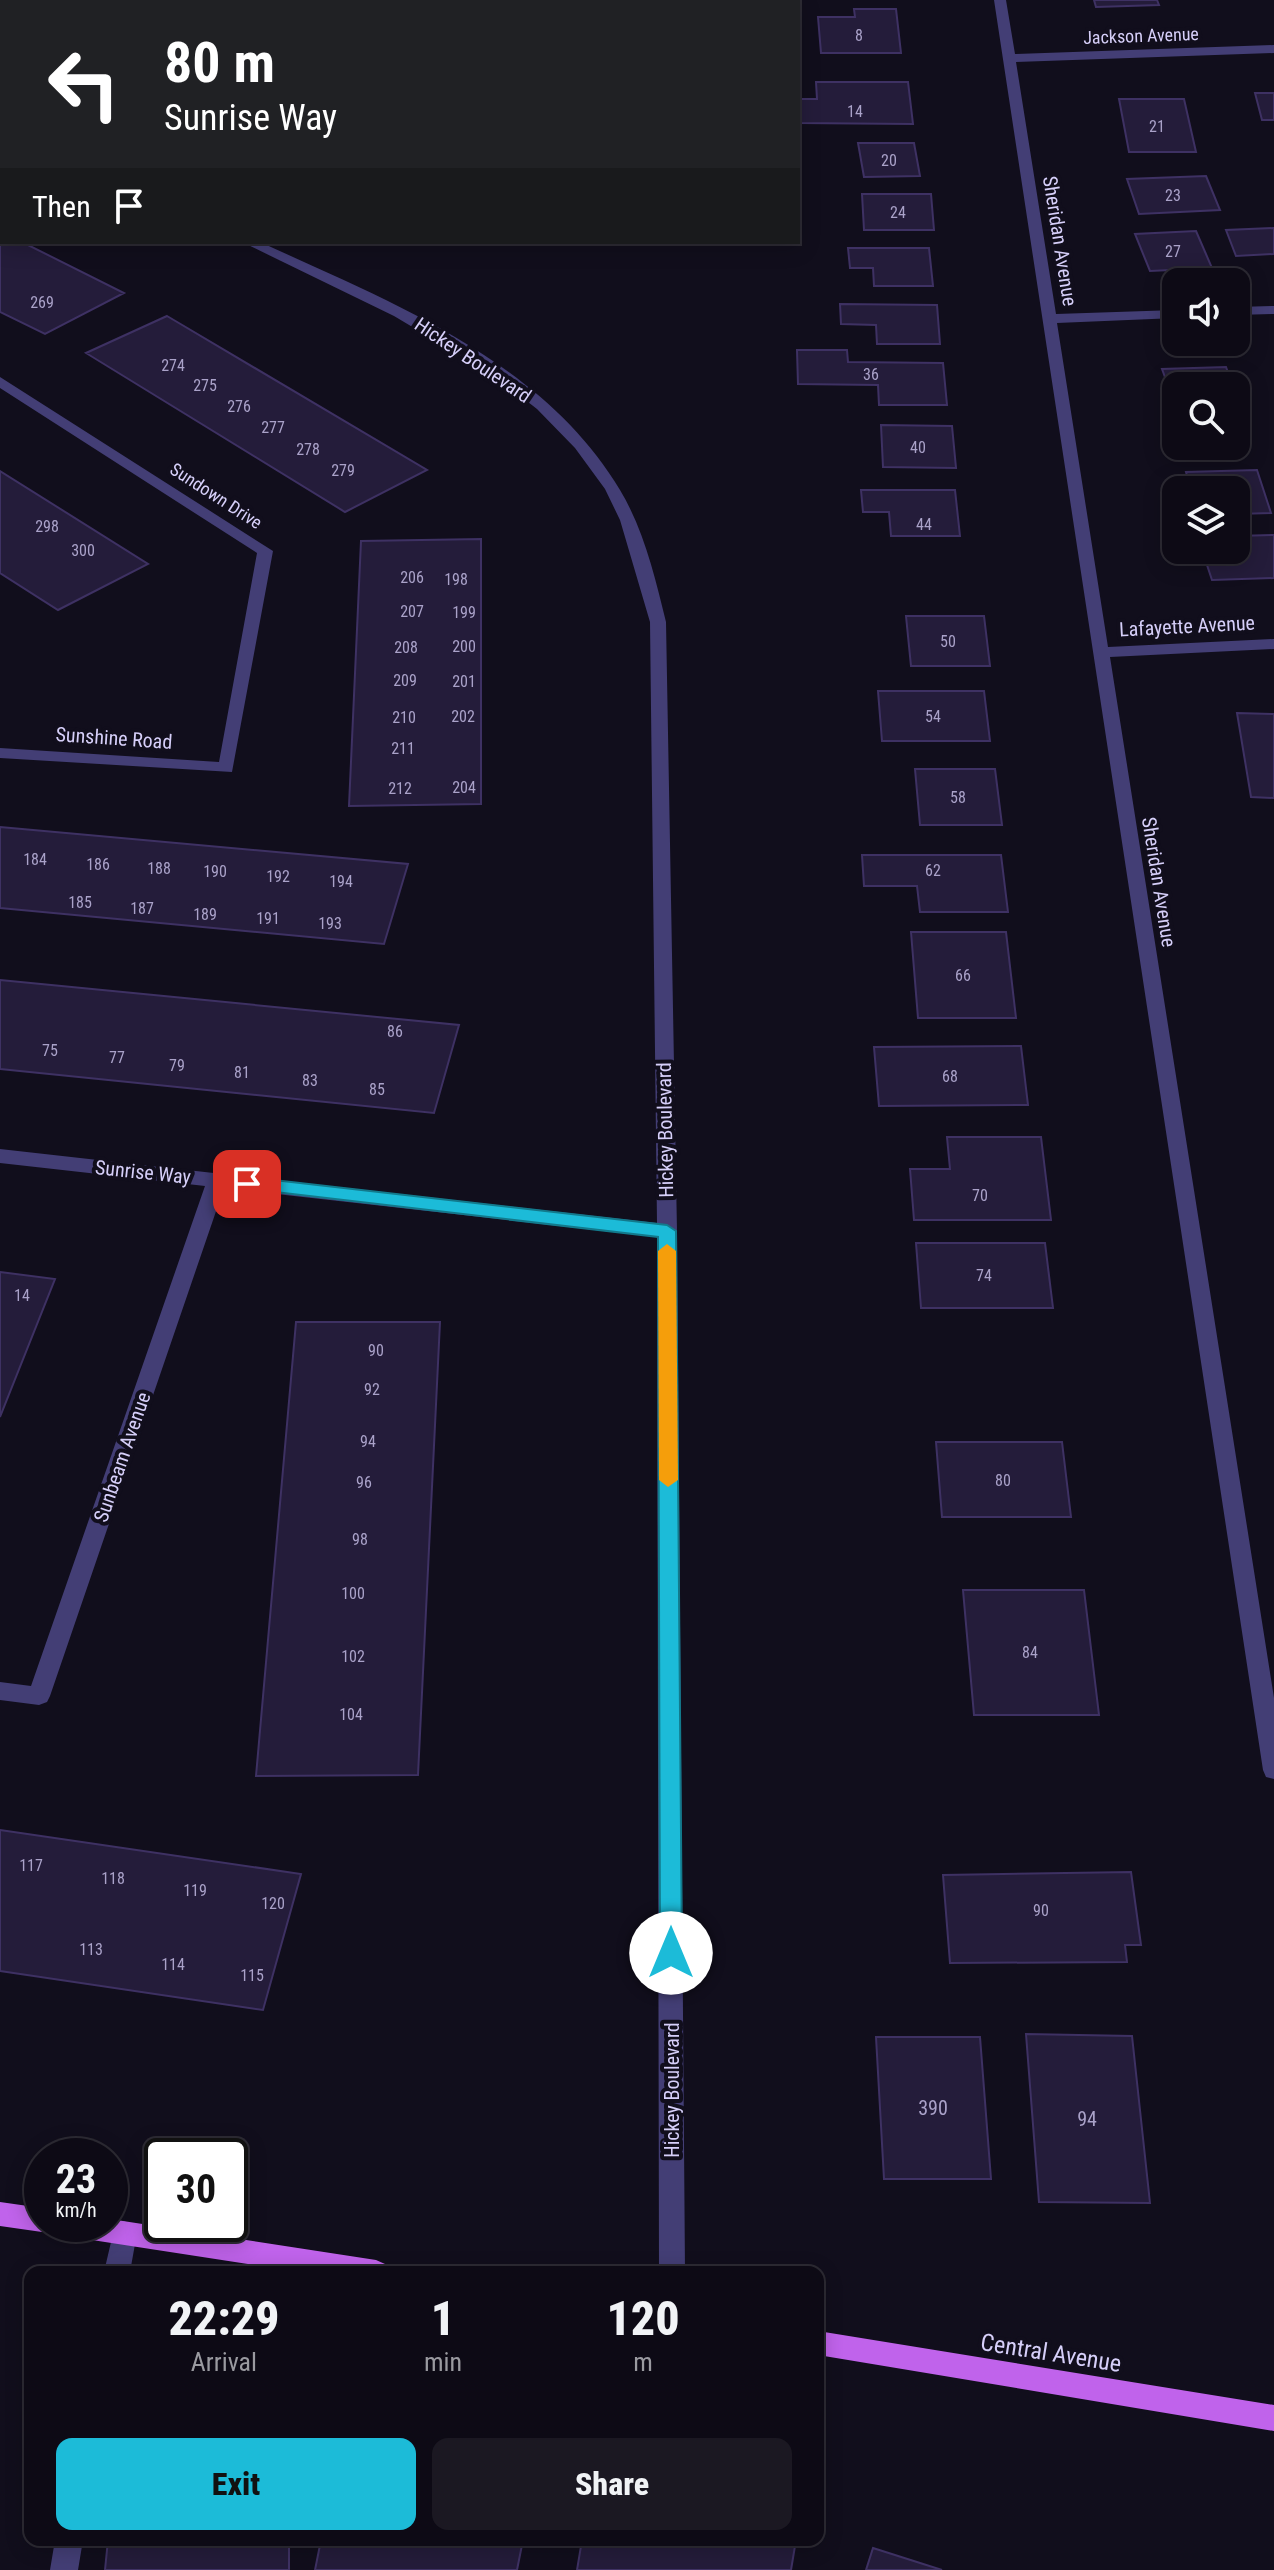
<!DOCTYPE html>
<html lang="en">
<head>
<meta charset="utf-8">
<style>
  :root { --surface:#0d0a15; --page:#1b1822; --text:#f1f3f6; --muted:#9a9aa0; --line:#2d2b34; --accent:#1cbbd8 }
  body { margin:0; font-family:"Roboto Condensed",sans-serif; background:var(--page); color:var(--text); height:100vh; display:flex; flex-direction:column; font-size:30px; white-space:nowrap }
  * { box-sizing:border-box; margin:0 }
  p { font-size:26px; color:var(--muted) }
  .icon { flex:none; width:44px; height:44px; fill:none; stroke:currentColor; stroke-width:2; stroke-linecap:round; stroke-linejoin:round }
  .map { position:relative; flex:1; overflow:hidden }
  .sheet { position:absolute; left:24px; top:2266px; width:800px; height:280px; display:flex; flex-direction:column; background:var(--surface); border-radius:16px; box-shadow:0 4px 20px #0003,0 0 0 2px var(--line) }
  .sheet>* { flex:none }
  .banner { position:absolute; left:0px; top:0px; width:800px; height:244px; box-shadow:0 4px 20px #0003,0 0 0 2px var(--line); background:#202124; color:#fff; overflow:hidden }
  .tools { position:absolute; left:1162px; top:268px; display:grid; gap:16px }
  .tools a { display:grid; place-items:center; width:88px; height:88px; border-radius:16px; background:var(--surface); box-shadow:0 4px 20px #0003,0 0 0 2px var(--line); font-size:40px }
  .speed { position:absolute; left:24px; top:2138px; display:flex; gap:16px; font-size:40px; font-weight:700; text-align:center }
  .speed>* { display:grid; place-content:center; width:104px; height:104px; border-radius:50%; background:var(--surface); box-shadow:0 4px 20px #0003,0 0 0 2px var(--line); line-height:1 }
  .speed small { font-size:20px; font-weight:400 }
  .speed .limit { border:4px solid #111; border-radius:12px; background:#fff; color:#111 }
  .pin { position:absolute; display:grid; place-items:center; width:68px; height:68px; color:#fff; margin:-34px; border-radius:16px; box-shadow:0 4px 12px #0006 }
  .me { position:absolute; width:88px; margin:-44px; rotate:0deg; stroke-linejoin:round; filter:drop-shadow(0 0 6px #0008) }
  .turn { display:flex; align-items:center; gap:28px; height:168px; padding:0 32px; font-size:36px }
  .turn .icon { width:104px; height:104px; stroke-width:2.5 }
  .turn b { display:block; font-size:56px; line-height:68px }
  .then { display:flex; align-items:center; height:76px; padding:0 32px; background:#0003; gap:16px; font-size:30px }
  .eta { display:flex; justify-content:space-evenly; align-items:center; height:136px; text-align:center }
  .eta b { font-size:48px; font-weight:800; line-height:56px }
  .button { display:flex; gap:16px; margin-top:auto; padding:16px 32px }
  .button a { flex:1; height:92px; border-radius:16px; background:var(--accent); color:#111; font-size:32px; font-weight:800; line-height:92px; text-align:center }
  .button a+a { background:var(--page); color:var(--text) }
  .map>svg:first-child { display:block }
  .building { fill:#241c3a; stroke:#3e3163; stroke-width:2 }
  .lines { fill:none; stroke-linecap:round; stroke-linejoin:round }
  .minor { fill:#433e75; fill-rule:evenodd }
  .major { fill:#c063eb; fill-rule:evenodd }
  .route { fill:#1cbbd8; stroke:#127a8c; stroke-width:2 }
  .slow { fill:#f59e0b }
  .labels { text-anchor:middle; stroke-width:8; stroke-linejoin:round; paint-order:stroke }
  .number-label { font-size:16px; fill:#aaa2c9 }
  .far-street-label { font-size:18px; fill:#d6cff9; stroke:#110e1c }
  .street-label { font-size:20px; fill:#d6cff9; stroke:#110e1c }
  .near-number-label { font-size:20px; fill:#aaa2c9 }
  .near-street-label { font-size:24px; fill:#d6cff9; stroke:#110e1c }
</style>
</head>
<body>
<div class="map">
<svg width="1274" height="2570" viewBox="0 0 1274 2570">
  <rect width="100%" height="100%" fill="#110e1c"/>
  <path class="building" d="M1094 0H1157L1159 5 1096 7Z
    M854 9H896L901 53H821L818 17H855Z
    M816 82H908L913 124 798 123V99H817Z
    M1255 93H1274V120H1262Z
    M1119 99H1184L1196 152H1129Z
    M858 143H914L920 176 864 177Z
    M1206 176 1220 210 1139 214 1127 179Z
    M862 194H931L934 230H864Z
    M1274 228V254L1236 256 1226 230Z
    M0 231 2 242H22L124 293 45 334 0 312Z
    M1196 231 1212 268 1150 271 1135 234Z
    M848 248H929L933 286H874L873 268H850Z
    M840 304 937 305 940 344H877L876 325 841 324Z
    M167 316 427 470 345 512 86 353Z
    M797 350H847L848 362 943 363 947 405H879L878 385 798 384Z
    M1226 367 1233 386H1176V407L1162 369Z
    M881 425 952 426 956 468 883 467Z
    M1257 470 1271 513 1236 514V490H1191L1186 472Z
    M0 471 148 564 58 610 0 573Z
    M861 490H955L960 536H891L889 512H863Z
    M1274 535V578L1212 580 1202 550H1236V536Z
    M481 539V804L349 806 361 541Z
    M906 616H984L990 666H911Z
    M878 691H984L990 741H882Z
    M1237 713 1274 714V798L1251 797Z
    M915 769H995L1002 825H920Z
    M0 827 408 864 384 944 0 908Z
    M862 855H1001L1008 912H920L917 886H864Z
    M911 932H1006L1016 1018H918Z
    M0 980 459 1025 434 1113 0 1069Z
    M1021 1046 1028 1105 879 1106 874 1047Z
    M947 1137H1041L1051 1220H914L910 1169H950Z
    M916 1243H1045L1053 1308H921Z
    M0 1272 55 1279 0 1417Z
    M296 1322H440L418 1775 256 1776Z
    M936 1442H1062L1071 1517H942Z
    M963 1590H1084L1099 1715H974Z
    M0 1830 301 1874 263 2010 0 1971Z
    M1131 1872 1141 1945H1125L1127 1962 950 1963 943 1875Z
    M1026 2034 1132 2036 1150 2203 1039 2202Z
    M876 2037H980L991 2179H884Z
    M108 2540H289V2570H105Z
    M321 2540H523L517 2570H315Z
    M582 2540H796L791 2570H577Z
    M873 2548 942 2570H866Z"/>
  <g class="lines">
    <path class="minor" d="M994 0H1006L1015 54 1274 45V53L1016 62 1056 314 1176 310V318L1057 323 1108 647 1274 639V649L1110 657 1274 1698V1779L1266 1777 1263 1770Z
      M0 122H2V131H0Z
      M242 242H260C391 302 543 361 620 490 644 530 655 577 666 622L677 1231 685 2272H659L657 1237 224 1188 50 1696 47 1702 39 1705 0 1700V1682L31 1686 205 1186 0 1163V1149L657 1223 650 622 620 520 605 489 575 448 537 409 493 375 394 316Z
      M1274 306V314L1236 315V307Z
      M0 377 273 551 232 772 0 758V748L219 762 257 553 0 388Z
      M124 2221 133 2225 137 2233 130 2272H104L115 2225Z
      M55 2540H83L78 2570H50Z"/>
    <path class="major" d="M0 2202 42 2208V2224H53L51 2228 42 2232 0 2226Z
      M110 2219 376 2260 385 2264 389 2272H300L66 2236 57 2232 53 2224H110Z
      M818 2331 1274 2405V2431L818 2355Z"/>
  </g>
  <path class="route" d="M247 1177 667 1225 676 1231 682 1953 679 1959H663L660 1953 658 1237 241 1188V1179Z"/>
  <path class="slow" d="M667 1244 676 1251 678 1480 668 1487 659 1480 658 1251Z"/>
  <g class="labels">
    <g class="number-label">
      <text x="859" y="41">8</text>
      <text x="855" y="117">14</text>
      <text x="1157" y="132">21</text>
      <text x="889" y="166">20</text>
      <text x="1173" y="201">23</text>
      <text x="898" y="218">24</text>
      <text x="1173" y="257">27</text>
      <text x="42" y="308">269</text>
      <text x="173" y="371">274</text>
      <text x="871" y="380">36</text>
      <text x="205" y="391">275</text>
      <text x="239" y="412">276</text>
      <text x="273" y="433">277</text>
      <text x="918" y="453">40</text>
      <text x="308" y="455">278</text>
      <text x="343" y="476">279</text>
      <text x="924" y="530">44</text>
      <text x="47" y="532">298</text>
      <text x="83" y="556">300</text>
      <text x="412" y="583">206</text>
      <text x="456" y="585">198</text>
      <text x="412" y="617">207</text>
      <text x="464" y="618">199</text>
      <text x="948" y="647">50</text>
      <text x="464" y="652">200</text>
      <text x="406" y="653">208</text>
      <text x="405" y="686">209</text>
      <text x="464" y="687">201</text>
      <text x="463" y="722">202</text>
      <text x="933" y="722">54</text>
      <text x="404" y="723">210</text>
      <text x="403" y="754">211</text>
      <text x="464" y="793">204</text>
      <text x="400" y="794">212</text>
      <text x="958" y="803">58</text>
      <text x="35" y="865">184</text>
      <text x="98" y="870">186</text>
      <text x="159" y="874">188</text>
      <text x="933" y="876">62</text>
      <text x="215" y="877">190</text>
      <text x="278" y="882">192</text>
      <text x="341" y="887">194</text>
      <text x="80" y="908">185</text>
      <text x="142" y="914">187</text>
      <text x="205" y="920">189</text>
      <text x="268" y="924">191</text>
      <text x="330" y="929">193</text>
      <text x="963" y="981">66</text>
      <text x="395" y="1037">86</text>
      <text x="50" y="1056">75</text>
      <text x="117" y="1063">77</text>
      <text x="177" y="1071">79</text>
      <text x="242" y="1078">81</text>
      <text x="950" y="1082">68</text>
      <text x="310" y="1086">83</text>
      <text x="377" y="1095">85</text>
      <text x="980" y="1201">70</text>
      <text x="984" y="1281">74</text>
      <text x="22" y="1301">14</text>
      <text x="376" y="1356">90</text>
      <text x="372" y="1395">92</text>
      <text x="368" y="1447">94</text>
      <text x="1003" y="1486">80</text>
      <text x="364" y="1488">96</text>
      <text x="360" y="1545">98</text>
      <text x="353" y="1599">100</text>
      <text x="1030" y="1658">84</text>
      <text x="353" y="1662">102</text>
      <text x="351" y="1720">104</text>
      <text x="31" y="1871">117</text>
      <text x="113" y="1884">118</text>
      <text x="195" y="1896">119</text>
      <text x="273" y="1909">120</text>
      <text x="1041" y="1916">90</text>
      <text x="91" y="1955">113</text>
      <text x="173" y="1970">114</text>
      <text x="252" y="1981">115</text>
    </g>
    <g class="far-street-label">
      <text transform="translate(1141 36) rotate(-2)" y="6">Jackson Avenue</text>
      <text transform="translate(216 496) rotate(33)" y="6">Sundown Drive</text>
    </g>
    <g class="street-label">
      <text transform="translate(1060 241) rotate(81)" y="7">Sheridan Avenue</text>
      <text transform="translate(473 360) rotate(34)" y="7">Hickey Boulevard</text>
      <text transform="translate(1187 626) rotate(-3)" y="7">Lafayette Avenue</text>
      <text transform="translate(114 738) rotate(4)" y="7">Sunshine Road</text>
      <text transform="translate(1159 882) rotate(81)" y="7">Sheridan Avenue</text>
      <text transform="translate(665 1130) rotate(-91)" y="7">Hickey Boulevard</text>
      <text transform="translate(143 1172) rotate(6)" y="7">Sunrise Way</text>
      <text transform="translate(122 1457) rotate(-71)" y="7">Sunbeam Avenue</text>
      <text transform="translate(672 2090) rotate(-90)" y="7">Hickey Boulevard</text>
    </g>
    <g class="near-number-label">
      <text x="933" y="2115">390</text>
      <text x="1087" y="2126">94</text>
    </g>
    <g class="near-street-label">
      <text transform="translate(1051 2353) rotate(9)" y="8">Central Avenue</text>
    </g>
  </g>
</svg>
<div class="tools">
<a><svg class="icon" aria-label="sound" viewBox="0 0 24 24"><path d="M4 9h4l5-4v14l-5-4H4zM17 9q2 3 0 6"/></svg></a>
<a><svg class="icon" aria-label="search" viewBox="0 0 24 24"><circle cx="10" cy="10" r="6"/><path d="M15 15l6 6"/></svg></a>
<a><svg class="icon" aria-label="layers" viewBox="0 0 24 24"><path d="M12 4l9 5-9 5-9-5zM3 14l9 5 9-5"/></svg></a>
</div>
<div class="speed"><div>23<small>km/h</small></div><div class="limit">30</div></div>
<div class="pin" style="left:247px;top:1184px;background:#d93025"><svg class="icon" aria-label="arrive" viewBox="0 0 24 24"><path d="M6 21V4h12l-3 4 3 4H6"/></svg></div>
<svg class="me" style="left:671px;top:1953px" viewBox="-20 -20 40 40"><circle r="19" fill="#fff"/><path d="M0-13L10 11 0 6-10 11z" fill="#1cbbd8"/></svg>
<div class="banner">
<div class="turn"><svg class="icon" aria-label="left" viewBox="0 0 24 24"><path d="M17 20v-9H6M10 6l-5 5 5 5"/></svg><div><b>80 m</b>Sunrise Way</div></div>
<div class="then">Then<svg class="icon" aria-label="arrive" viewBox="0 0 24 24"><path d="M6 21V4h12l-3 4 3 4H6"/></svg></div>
</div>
<section class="sheet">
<div class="eta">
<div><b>22:29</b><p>Arrival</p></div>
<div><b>1</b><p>min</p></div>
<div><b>120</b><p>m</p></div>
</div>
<div class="button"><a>Exit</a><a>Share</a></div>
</section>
</div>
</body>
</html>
